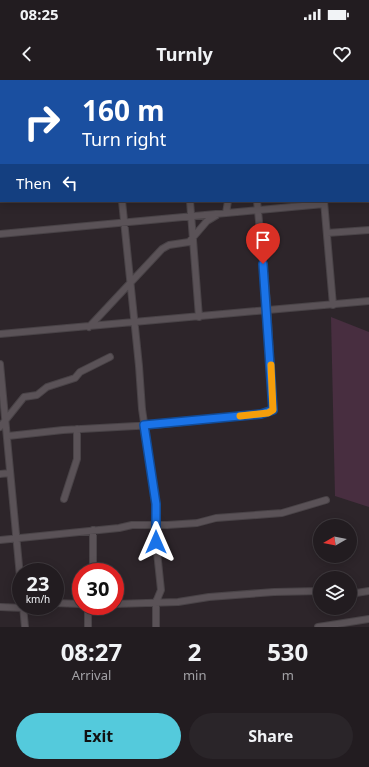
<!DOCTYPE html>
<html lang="en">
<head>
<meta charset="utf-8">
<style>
  :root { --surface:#221c20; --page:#2a2529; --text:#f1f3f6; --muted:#a2a1a5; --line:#3f3a3e; --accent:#54cadc }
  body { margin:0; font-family:"Noto Sans",sans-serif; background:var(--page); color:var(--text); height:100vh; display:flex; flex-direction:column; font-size:15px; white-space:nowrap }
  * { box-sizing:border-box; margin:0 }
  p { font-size:13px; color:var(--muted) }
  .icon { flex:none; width:22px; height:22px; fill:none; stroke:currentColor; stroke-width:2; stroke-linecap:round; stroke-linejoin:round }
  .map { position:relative; height:547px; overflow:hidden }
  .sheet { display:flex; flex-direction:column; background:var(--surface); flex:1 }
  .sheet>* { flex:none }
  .hud { position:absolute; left:0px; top:0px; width:369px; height:122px; box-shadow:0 2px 10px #0003,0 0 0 1px var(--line); background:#1a4fa0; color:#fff; overflow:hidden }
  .needle { width:26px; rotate:261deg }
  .fabs { position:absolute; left:313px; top:439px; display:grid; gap:8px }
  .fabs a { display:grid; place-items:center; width:44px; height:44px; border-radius:50%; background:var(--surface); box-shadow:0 2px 10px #0003,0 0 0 1px var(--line); font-size:20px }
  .speed { position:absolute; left:12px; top:483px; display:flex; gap:8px; font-size:20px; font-weight:700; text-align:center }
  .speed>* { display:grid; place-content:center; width:52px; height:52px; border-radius:50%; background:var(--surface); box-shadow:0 2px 10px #0003,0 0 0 1px var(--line); line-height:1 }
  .speed small { font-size:10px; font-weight:400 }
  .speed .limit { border:6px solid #d22; background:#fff; color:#111 }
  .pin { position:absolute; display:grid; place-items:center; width:34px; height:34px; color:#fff; margin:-41px -17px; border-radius:50% 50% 50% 0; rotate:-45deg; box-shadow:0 0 4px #0007 }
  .pin .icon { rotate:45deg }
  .me { position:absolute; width:44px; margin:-22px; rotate:0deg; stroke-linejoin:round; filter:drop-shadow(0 0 3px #0008) }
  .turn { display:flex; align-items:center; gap:14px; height:84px; padding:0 16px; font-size:18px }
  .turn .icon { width:52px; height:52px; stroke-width:2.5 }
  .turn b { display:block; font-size:28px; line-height:34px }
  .then { display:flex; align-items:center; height:38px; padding:0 16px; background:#0003; gap:8px; font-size:15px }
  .eta { display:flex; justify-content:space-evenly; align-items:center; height:68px; text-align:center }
  .eta b { font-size:24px; font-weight:700; line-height:28px }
  .primary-button { display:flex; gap:8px; margin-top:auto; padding:8px 16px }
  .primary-button a { flex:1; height:46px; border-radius:24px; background:var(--accent); color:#111; font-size:16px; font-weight:700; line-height:46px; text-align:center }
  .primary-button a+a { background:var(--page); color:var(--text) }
  .status { display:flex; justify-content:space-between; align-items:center; height:28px; padding:0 20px; background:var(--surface); direction:ltr }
  .status svg { height:11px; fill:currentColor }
  header { display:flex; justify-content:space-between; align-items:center; height:52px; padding:0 16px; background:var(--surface); font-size:18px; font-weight:700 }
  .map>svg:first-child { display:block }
  .green { fill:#482e40 }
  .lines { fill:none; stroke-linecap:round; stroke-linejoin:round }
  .street-casing { stroke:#494347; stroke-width:8 }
  .street { stroke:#5a5257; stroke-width:6 }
  .route-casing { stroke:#114b97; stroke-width:10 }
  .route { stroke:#1a73e8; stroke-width:7 }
  .slow { stroke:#f59e0b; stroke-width:7 }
</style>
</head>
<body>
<div class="status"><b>08:25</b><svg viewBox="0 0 49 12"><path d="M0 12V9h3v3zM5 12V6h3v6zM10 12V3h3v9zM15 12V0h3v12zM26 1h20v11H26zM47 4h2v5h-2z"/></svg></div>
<header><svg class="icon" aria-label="back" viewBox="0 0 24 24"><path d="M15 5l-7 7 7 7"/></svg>Turnly<svg class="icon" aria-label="heart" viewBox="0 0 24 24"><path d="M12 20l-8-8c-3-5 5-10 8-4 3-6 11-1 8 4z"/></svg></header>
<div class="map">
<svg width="369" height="547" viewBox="0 0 369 547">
  <rect width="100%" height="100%" fill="#2d252a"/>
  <path class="green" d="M331 237 369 252V427L335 416Z"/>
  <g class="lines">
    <defs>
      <path id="street" d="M44 0 45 1
        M111 0V1
        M217 0V1
        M314 0V1
        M96 1 97 0
        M368 20H369
        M0 56H1
        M122 121 139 286 142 329 156 424V462L161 510 156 522V547
        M190 121 199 237
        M324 121 333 225
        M226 133 228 121
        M327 153 369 150
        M0 154 324 124
        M89 247 162 169 169 165 189 162 207 141 217 135
        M0 254 369 221
        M0 284 21 507
        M0 347 24 317 37 315 47 307 75 298 80 292 110 277
        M8 356 63 350 154 345 261 334 273 330 267 222 257 121
        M0 394 10 393
        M64 419 77 379V349
        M93 450V492
        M0 460 119 448 132 445H167L197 443 216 438 282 433 326 420
        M350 514 369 511
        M55 523 81 524
        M115 524 178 522 209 517 274 512 320 511
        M23 526 25 547
        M88 526V547
        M0 527 23 528
        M318 547 369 539"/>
    </defs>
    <use href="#street" class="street-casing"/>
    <use href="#street" class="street"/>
  </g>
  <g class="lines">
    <defs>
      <path id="route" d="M156 462V424L144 345 261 334 273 330 263 184"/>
    </defs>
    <use href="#route" class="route-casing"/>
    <use href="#route" class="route"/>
    <path class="slow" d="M240 336 268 333 273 330 271 285"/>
  </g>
</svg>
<div class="fabs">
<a><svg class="needle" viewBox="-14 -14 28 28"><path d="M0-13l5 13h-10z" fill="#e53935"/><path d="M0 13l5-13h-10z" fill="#a2a1a5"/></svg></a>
<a><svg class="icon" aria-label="layers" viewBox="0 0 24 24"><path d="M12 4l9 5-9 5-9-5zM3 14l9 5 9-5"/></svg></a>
</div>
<div class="speed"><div>23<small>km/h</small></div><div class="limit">30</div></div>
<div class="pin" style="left:263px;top:184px;background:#d93025"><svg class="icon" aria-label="arrive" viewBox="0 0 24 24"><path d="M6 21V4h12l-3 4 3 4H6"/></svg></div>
<svg class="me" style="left:156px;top:462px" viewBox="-20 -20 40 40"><path d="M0-17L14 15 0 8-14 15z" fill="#1a73e8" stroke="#fff" stroke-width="4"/></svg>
<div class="hud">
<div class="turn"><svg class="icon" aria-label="right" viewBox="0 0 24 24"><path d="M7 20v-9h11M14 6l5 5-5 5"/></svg><div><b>160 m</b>Turn right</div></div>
<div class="then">Then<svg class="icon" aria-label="left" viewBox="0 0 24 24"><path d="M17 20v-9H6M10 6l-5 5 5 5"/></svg></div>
</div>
</div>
<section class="sheet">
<div class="eta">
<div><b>08:27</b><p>Arrival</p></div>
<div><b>2</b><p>min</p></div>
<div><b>530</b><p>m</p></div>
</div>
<div class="primary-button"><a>Exit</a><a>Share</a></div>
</section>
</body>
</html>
